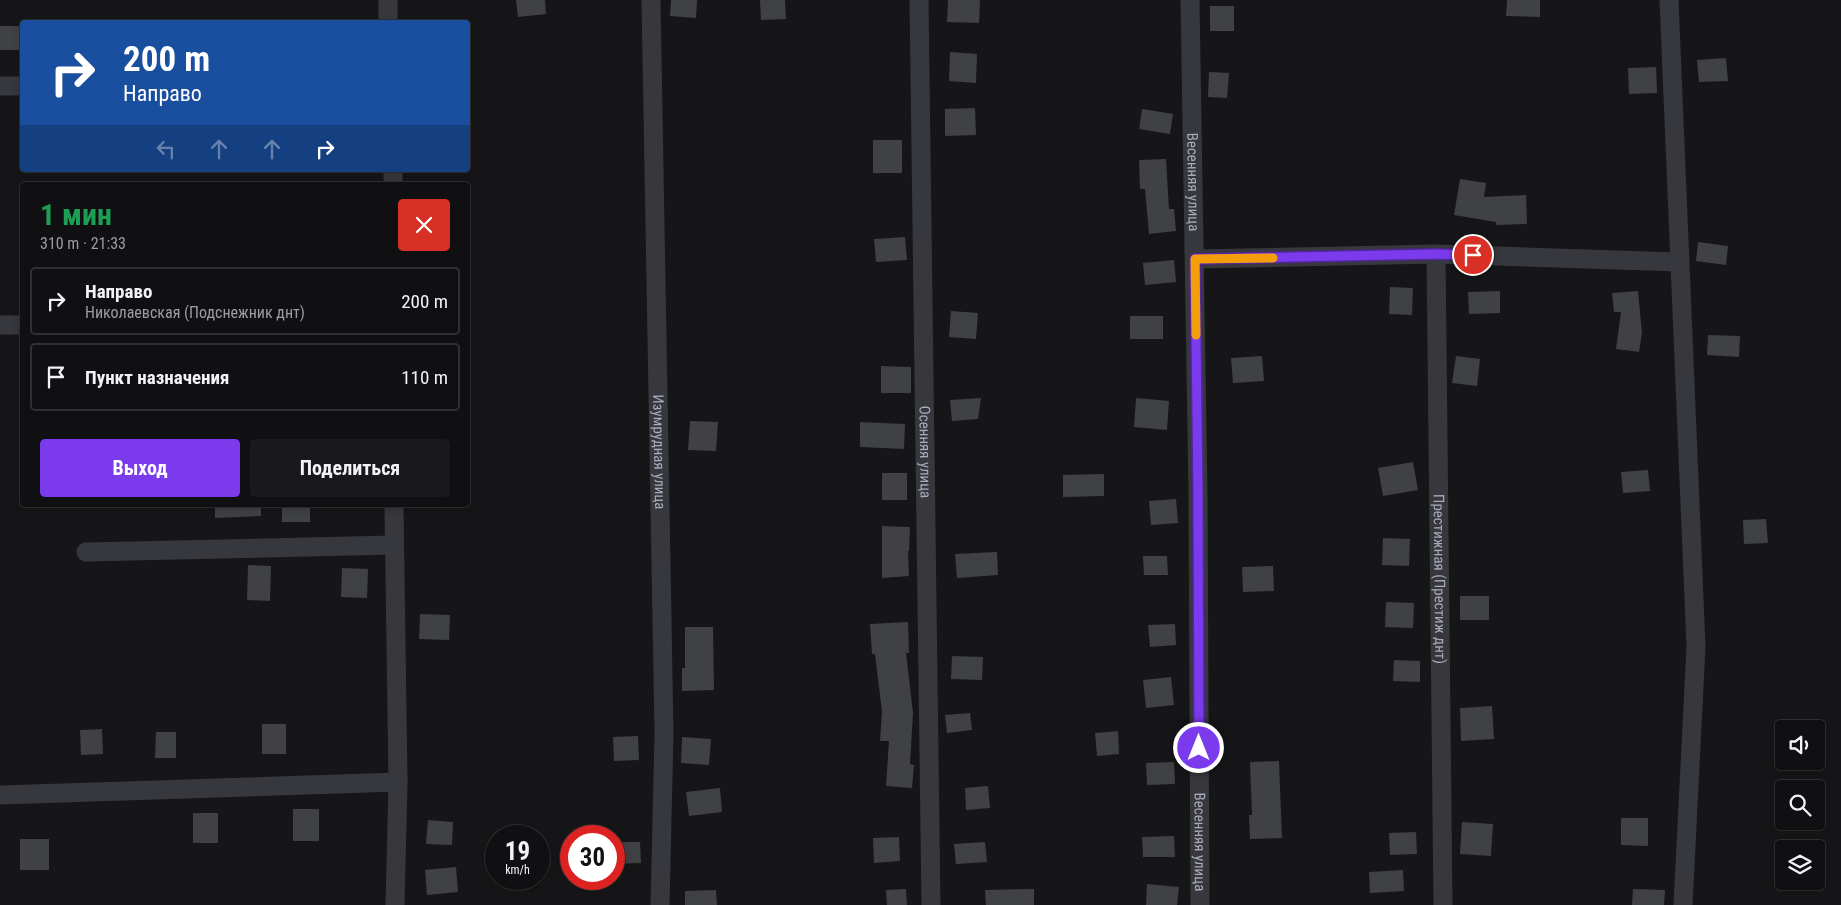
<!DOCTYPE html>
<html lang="ru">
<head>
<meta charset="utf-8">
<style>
  :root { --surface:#101012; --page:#19191b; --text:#f1f3f6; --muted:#9c9d9f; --line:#303032; --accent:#7c3aed }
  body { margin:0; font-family:"Roboto Condensed",sans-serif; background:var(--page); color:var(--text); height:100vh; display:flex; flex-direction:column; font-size:19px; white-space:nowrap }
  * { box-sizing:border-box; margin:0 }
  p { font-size:16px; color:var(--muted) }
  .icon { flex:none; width:28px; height:28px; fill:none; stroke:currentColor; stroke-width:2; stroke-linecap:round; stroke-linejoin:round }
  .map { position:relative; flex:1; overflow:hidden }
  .drawer { position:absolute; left:20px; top:182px; width:450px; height:325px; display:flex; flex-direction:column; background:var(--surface); border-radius:5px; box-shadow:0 2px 8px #0003,0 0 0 1px var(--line) }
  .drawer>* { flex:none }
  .guide { position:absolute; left:20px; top:20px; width:450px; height:152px; border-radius:5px; box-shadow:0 2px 8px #0003,0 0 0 1px var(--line); background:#1a4fa0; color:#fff; overflow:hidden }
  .tools { position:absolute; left:1775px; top:720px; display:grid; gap:10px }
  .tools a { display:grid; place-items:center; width:50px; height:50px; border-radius:5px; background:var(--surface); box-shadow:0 2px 8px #0003,0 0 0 1px var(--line); font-size:25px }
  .speed { position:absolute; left:485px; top:825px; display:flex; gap:10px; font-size:25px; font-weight:700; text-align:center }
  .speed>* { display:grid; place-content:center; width:65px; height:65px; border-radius:50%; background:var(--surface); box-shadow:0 2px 8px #0003,0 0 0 1px var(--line); line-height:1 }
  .speed small { font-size:12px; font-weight:400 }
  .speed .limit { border:8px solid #d22; background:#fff; color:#111 }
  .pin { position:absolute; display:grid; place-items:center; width:42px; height:42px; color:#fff; margin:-21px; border:2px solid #fff; border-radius:50%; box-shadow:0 1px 5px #0007 }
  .me { position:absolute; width:55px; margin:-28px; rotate:0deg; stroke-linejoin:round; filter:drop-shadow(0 0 4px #0008) }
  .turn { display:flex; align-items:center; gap:18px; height:105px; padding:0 20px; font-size:22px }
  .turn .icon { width:65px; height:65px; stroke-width:2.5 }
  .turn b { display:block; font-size:35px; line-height:42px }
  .lanes { display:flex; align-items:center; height:48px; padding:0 20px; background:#0003; justify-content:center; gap:25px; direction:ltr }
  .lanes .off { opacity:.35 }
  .round { display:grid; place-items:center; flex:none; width:52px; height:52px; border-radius:5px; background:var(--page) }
  .overview { display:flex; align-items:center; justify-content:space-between; height:85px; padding:0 20px }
  h1 { font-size:30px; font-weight:700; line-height:38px; color:#1e9e55 }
  .primary-button { display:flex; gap:10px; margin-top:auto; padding:10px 20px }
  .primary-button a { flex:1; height:58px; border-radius:5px; background:var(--accent); color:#fff; font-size:20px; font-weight:700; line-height:58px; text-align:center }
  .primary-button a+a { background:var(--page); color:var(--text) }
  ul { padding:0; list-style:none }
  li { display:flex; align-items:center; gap:15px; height:68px; margin:0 10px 8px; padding:0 10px; border:2px solid var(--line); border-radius:5px }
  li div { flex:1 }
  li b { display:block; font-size:19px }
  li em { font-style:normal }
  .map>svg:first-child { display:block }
  .building { fill:#404145 }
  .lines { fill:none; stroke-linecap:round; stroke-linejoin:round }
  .minor { stroke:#37383d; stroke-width:19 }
  .route-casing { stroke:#51269a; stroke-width:12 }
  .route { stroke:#7c3aed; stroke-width:9 }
  .slow { stroke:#f59e0b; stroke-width:9 }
  .labels { text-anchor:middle; stroke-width:5; stroke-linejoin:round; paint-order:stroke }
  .street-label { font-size:15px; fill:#a8adb8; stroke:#111113 }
</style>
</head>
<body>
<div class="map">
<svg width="1841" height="905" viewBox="0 0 1841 905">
  <rect width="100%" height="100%" fill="#161618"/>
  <path class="building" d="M516 0H545L546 14 518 17Z
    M671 0H697L696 18 670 16Z
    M760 0H785L786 19 761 20Z
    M948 0H980L979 23 947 22Z
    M1507 0H1540V17L1506 16Z
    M1210 6H1234V31H1210Z
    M0 26H21L20 50H0Z
    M950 52 977 54 976 83 949 81Z
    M1726 58 1728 81 1699 82 1697 60Z
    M1656 67 1657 93 1629 94 1628 68Z
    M1209 72 1229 73 1227 98 1208 97Z
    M975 108 976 135 945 136V109Z
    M1142 109 1173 114 1170 134 1139 129Z
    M873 140H902V173H873Z
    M1166 159 1169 209H1174L1176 231 1149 234 1145 189H1140L1139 160Z
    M1460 179 1486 183 1484 197 1526 195 1527 224 1496 225V222L1454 215Z
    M905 237 907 260 876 262 874 239Z
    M1698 242 1728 246 1726 265 1696 261Z
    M1174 260 1176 282 1145 285 1143 263Z
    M1390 287 1413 288 1412 315 1389 314Z
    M1500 291V313L1469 314 1468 292Z
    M1638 291 1642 333 1639 352 1616 349 1621 312H1614L1612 293Z
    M951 311 978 313 976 339 949 337Z
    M1130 316H1163V339H1130Z
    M1708 335 1740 336 1739 357 1707 355Z
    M1262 356 1264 381 1233 383 1231 358Z
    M1456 356 1480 359 1477 386 1452 383Z
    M881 366 911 367V393H881Z
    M981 398 978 419 952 421 950 400Z
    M1136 398 1169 401 1167 430 1134 427Z
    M690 421 718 422 716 451 688 450Z
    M860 422 905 424 904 449 860 447Z
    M1413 462 1418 490 1383 496 1378 468Z
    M1648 470 1650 491 1623 493 1621 472Z
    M882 473H907V500H882Z
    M1104 474V496L1063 497V475Z
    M1176 499 1178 523 1151 525 1149 501Z
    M215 505H261V516L215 518Z
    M282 505H310V522H282Z
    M1766 519 1768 543 1744 544 1743 520Z
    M882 526 910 527 909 551H908L909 576 882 578Z
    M1383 538 1410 539 1409 566 1382 565Z
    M997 552 998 575 957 578 955 554Z
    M1143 556H1167L1168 575H1144Z
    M248 565 271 566 270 601 247 600Z
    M1273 566 1274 591 1243 592 1242 567Z
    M342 568 368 569 367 598 341 597Z
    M1460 596H1489V620H1460Z
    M1386 602 1414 603 1413 628 1385 627Z
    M420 614 450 615 449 640 419 639Z
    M908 622 909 653H906L913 713 910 764 914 765 912 788 886 786 889 741H880L882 712 875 654H872L870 624Z
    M1175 624 1176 645 1150 647 1148 625Z
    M685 627H713L714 690 682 691V668H685Z
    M952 656 983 657 982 680 951 679Z
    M1394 660 1420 661V682L1393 681Z
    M1171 677 1174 705 1146 708 1143 680Z
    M1492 706 1494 739 1461 741 1460 708Z
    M970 713 972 730 947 733 945 715Z
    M262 724H286V754H262Z
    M102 729 103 754 81 755 80 730Z
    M1118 731 1119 754 1097 756 1095 733Z
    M156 732H176V758H155Z
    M638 736 639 760 614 761 613 737Z
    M682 737 711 739 709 765 681 763Z
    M1279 761 1282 838 1250 839 1249 815H1252L1250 762Z
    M1174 762 1175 784 1147 785 1146 763Z
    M988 786 990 808 966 810 965 788Z
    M720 788 722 812 689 816 686 792Z
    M293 809H319V841H293Z
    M193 813H218V843H193Z
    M1621 818H1648V846L1621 845Z
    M428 820 453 822 452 845 426 844Z
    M1462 822 1493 824 1491 856 1460 854Z
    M1416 832 1417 854 1390 855 1389 833Z
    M1174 836 1175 857H1143L1142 837Z
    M899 837 900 861 874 863 873 838Z
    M20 839H49V870H20Z
    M614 842H640L641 863 614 864Z
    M985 842 987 862 956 864 954 844Z
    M456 867 458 892 427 895 425 870Z
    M1403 870 1404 891 1370 893 1369 872Z
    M1147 884 1179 887 1177 905H1146Z
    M906 889 907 905H887L886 890Z
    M1034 889V905H986L985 890Z
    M1633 889 1665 890 1664 905H1632Z
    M716 890 717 905H685V891Z"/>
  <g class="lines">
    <g class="minor">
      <path d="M388 0V22"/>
      <path id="s1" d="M651 0 664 733 660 905"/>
      <path id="s2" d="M919 0 931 905"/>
      <path id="s3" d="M1190 0 1198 494 1200 905"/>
      <path d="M1669 0 1696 647 1683 905"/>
      <path d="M0 86H22"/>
      <path d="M393 170V185"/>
      <path id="s4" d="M1436 254 1443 905"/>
      <path d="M1195 259 1436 254 1679 262"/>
      <path d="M0 325H22"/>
      <path d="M394 505 398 782 395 905"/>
      <path d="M86 552 394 545"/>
      <path d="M0 795 398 782"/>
    </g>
  </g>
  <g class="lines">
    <defs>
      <path id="route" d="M1199 748 1198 494 1195 259 1436 254 1473 255"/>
    </defs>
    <use href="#route" class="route-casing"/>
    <use href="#route" class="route"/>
    <path class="slow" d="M1196 335 1195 259 1273 258"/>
  </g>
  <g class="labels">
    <g class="street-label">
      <text dy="5" stroke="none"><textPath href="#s3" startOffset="182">Весенняя улица</textPath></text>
      <text dy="5" stroke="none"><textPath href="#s2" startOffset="452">Осенняя улица</textPath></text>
      <text dy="5" stroke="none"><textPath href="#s1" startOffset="452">Изумрудная улица</textPath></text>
      <text dy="5" stroke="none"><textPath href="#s4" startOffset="325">Престижная (Престиж днт)</textPath></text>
      <text dy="5" stroke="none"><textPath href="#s3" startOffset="842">Весенняя улица</textPath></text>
    </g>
  </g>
</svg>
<div class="tools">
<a><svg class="icon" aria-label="sound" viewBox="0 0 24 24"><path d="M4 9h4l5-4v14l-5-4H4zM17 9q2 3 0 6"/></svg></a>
<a><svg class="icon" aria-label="search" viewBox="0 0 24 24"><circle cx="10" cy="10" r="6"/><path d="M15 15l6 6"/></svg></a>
<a><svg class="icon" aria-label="layers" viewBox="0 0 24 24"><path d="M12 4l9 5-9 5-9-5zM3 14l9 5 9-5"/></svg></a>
</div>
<div class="speed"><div>19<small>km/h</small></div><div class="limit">30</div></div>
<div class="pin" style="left:1473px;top:255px;background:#d93025"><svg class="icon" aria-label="arrive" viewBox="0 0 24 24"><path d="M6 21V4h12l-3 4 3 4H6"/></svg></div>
<svg class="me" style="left:1199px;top:748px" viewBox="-20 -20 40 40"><circle r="17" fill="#7c3aed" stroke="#fff" stroke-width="3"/><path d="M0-11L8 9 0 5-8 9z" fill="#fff"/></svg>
<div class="guide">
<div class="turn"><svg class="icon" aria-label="right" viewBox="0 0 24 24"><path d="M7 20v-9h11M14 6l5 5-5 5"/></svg><div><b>200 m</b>Направо</div></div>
<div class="lanes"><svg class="icon off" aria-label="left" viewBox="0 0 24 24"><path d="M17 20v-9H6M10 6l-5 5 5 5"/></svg><svg class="icon off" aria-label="ahead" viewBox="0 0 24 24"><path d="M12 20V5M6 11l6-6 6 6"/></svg><svg class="icon off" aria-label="ahead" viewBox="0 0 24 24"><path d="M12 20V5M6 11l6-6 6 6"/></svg><svg class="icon" aria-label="right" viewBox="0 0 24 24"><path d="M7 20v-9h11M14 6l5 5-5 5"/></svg></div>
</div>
<section class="drawer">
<div class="overview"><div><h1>1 мин</h1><p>310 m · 21:33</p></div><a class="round" style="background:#d93025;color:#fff"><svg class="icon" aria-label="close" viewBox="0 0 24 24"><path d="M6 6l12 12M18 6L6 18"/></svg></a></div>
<ul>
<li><svg class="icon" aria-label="right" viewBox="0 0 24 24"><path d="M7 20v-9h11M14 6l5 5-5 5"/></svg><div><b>Направо</b><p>Николаевская (Подснежник днт)</p></div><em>200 m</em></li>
<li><svg class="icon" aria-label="arrive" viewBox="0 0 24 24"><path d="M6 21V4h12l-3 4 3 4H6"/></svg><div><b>Пункт назначения</b></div><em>110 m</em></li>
</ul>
<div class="primary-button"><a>Выход</a><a>Поделиться</a></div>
</section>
</div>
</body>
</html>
